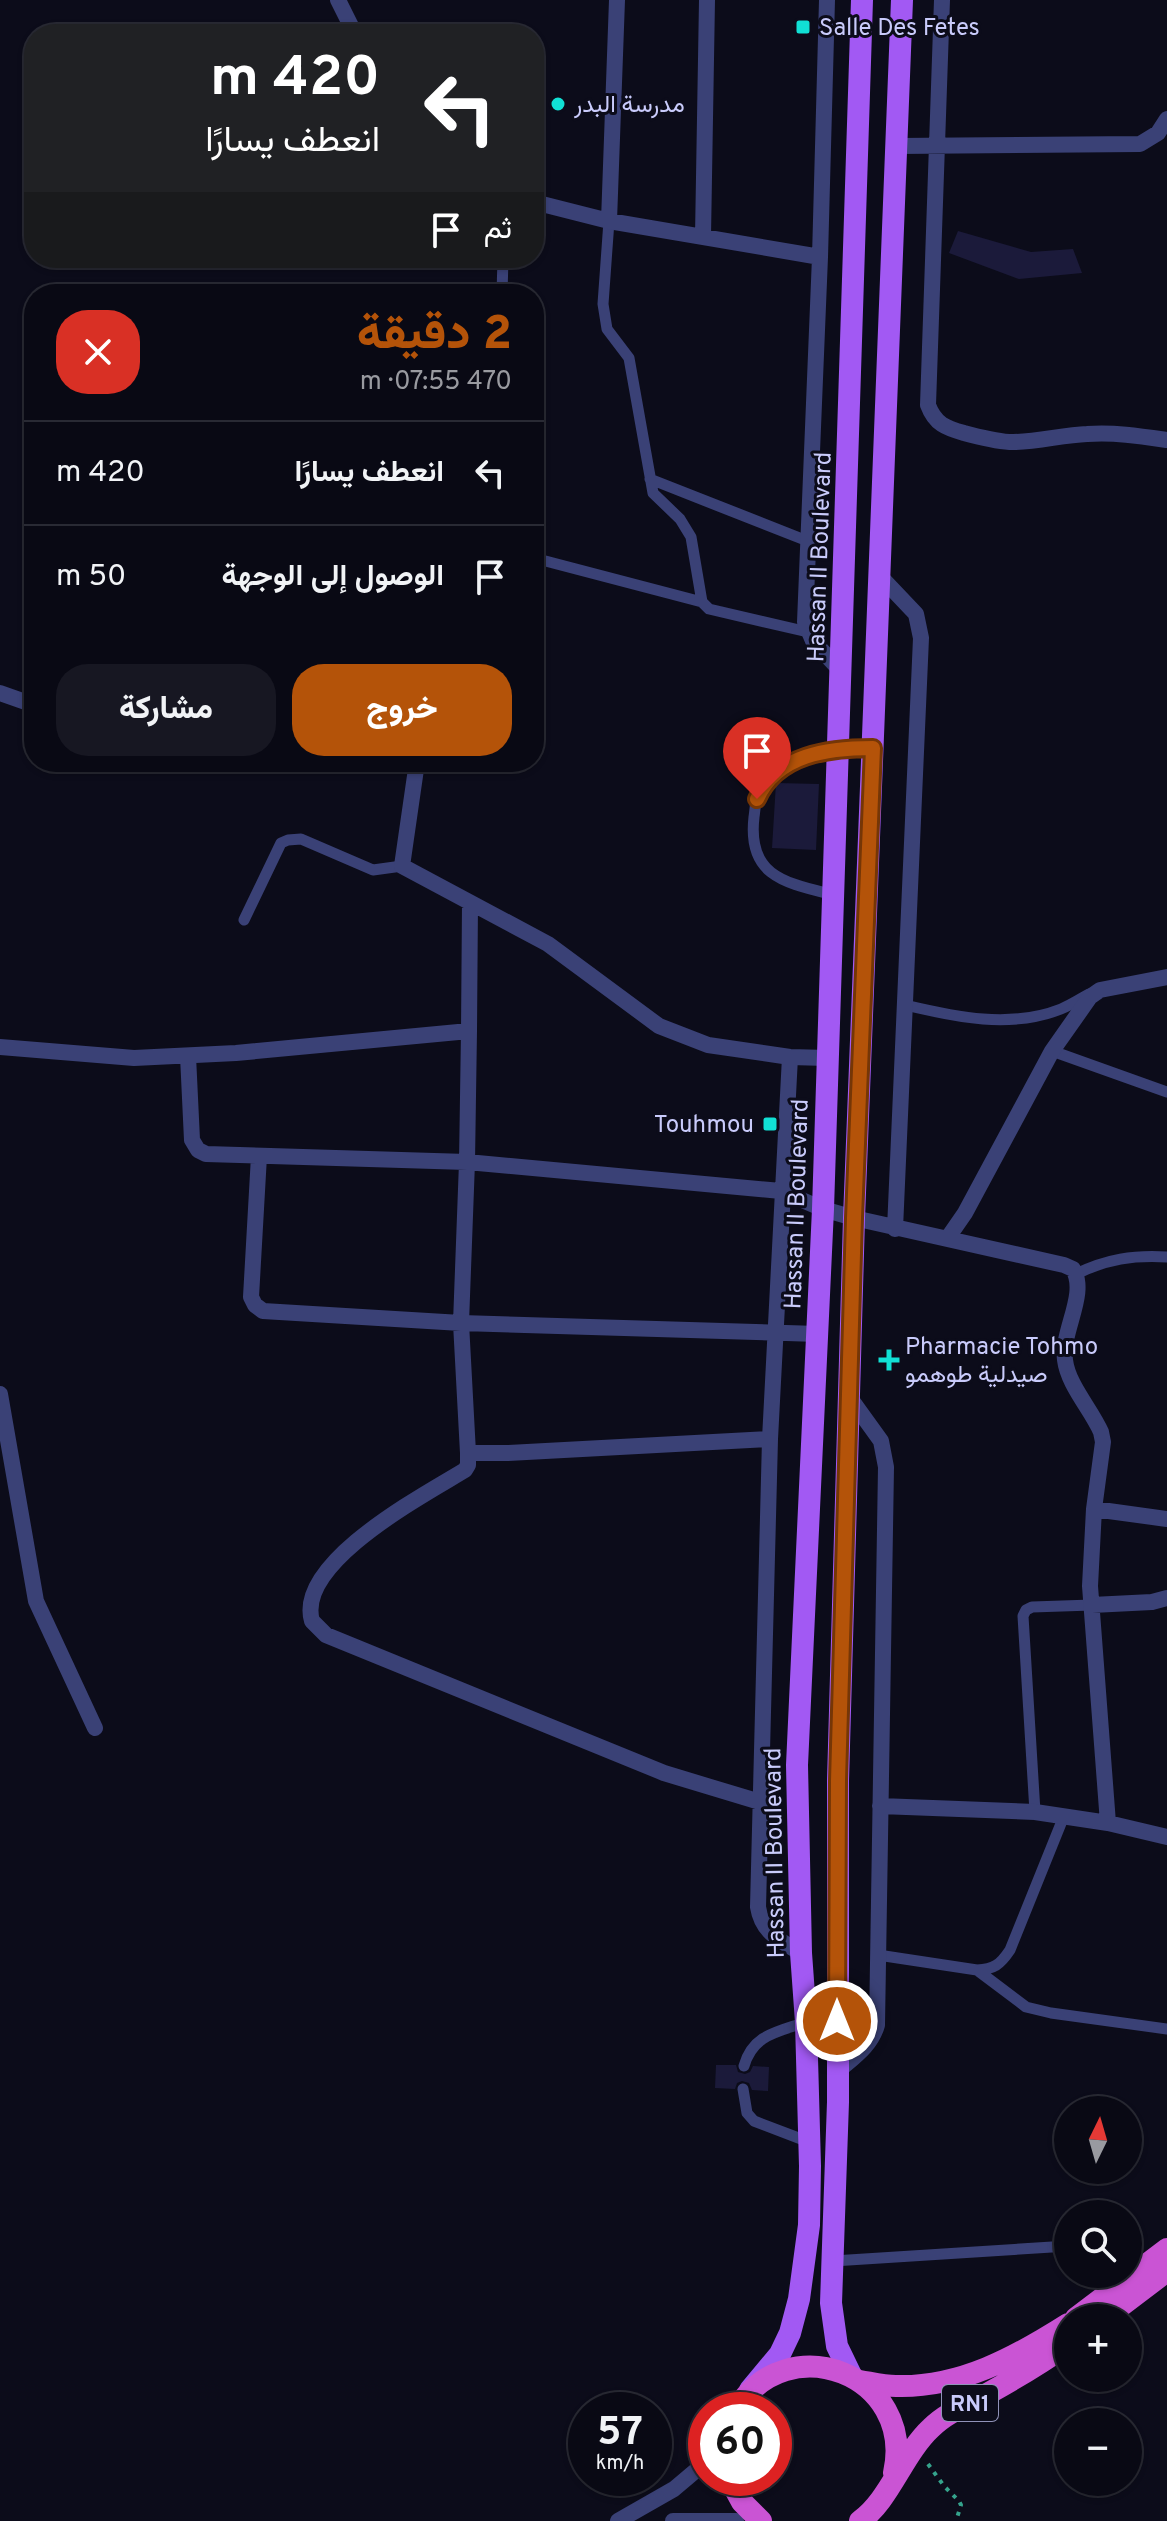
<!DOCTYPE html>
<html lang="ar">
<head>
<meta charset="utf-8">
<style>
  :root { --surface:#090914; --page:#171722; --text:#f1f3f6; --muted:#999aa0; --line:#292a34; --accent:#b45309 }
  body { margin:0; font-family:Overpass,Vazirmatn,sans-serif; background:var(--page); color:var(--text); direction:rtl; height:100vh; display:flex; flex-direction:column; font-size:30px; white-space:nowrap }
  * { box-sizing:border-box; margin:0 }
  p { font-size:26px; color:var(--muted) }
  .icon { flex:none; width:44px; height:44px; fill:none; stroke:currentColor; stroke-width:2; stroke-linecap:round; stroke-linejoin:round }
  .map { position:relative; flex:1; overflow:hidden; direction:ltr }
  .details { position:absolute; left:24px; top:284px; width:520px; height:488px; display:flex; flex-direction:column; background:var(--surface); border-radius:32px; box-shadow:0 2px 6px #0004,0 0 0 2px var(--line); direction:rtl }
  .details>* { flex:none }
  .banner { position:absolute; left:24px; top:24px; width:520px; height:244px; border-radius:32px; box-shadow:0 2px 6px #0004,0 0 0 2px var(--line); direction:rtl; background:#202124; color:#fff; overflow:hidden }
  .needle { width:52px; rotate:5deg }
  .buttons { position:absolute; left:1054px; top:2096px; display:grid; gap:16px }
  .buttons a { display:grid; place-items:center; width:88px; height:88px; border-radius:50%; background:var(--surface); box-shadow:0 2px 6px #0004,0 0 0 2px var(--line); font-size:40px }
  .speed { position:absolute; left:568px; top:2392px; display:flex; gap:16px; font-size:40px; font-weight:700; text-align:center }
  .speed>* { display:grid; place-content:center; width:104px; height:104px; border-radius:50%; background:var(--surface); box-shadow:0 2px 6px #0004,0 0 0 2px var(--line); line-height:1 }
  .speed small { font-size:20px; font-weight:400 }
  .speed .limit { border:12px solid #d22; background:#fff; color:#111 }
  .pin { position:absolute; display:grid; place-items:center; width:68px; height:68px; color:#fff; margin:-82px -34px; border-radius:50% 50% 50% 0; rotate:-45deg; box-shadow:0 0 8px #0007 }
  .pin .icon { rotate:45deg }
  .me { position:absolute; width:88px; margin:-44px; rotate:0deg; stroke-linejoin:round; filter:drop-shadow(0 0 6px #0008) }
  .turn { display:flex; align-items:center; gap:28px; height:168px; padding:0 32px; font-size:36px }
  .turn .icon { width:104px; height:104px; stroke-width:2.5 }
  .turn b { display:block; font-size:56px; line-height:68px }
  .then { display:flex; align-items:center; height:76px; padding:0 32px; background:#0003; gap:16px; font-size:30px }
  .round { display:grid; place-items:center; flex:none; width:84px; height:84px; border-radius:32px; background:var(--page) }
  .head { display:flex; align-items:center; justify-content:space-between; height:136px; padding:0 32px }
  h1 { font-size:48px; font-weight:800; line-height:60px; color:var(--accent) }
  .button { display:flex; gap:16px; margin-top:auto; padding:16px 32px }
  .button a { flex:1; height:92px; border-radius:32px; background:var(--accent); color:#fff; font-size:32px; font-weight:800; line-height:92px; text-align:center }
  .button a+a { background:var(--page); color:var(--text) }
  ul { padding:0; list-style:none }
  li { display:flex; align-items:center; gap:24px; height:104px; padding:0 32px; border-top:2px solid var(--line) }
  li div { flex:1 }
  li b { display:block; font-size:30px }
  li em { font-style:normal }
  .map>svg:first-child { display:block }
  .building { fill:#1b1a3a }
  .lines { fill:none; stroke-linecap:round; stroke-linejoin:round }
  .path { stroke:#35a38c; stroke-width:4; stroke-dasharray:4 6; stroke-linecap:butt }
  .service { stroke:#3a4176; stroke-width:11 }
  .minor { stroke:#3a4176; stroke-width:16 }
  .tertiary { stroke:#3a4176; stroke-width:16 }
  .primary { stroke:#a259f3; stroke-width:22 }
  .trunk { stroke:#ca54d4; stroke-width:22 }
  .route-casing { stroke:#753606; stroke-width:20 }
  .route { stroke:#b45309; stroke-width:14 }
  .poi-dot { fill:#11e0d5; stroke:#0c0c1a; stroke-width:3 }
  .labels { text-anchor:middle; stroke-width:6; stroke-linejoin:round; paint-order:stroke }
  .shield { fill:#0c0c1a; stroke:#9092b8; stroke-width:2 }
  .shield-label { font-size:22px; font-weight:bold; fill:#c9cbfb }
  .poi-label { font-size:24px; fill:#c9cbfb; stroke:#0c0c1a; text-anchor:start }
  .street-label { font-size:24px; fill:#c9cbfb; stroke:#0c0c1a }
</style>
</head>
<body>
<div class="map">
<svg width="1167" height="2521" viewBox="0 0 1167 2521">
  <rect width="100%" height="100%" fill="#0c0c1a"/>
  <path class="building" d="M958 231 1031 252 1073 249 1082 273 1019 279 949 253Z
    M776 783 819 784 816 850 772 848Z
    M716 2065H736L738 2072 745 2074 750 2072 753 2066 769 2067 768 2091 752 2090 749 2083 742 2081 737 2083 735 2089 715 2088Z"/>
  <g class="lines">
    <path class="path" d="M928 2464 944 2486 959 2501 961 2505 956 2521"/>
    <path class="service" d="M609 221 603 304 607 329 629 358 653 493 680 519 691 537 702 602 709 609 808 632
      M502 294 503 258
      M650 479 810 542
      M534 558 702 602
      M834 895C786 883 747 877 754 817 755 811 755 804 757 798 770 754 835 748 873 748
      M244 920 281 843 288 840 301 839 373 870 402 866
      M905 1005C956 1017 1010 1029 1061 1009 1071 1005 1080 999 1089 994
      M1052 1051 1167 1092
      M1076 1274C1107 1259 1133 1255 1167 1257
      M1035 1812 1023 1616 1026 1610 1032 1607 1092 1605
      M878 1955 977 1970C994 1969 1000 1965 1010 1950L1064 1816
      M977 1970 1026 2007 1051 2013 1167 2029
      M744 2066C753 2034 778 2032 806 2022
      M743 2089 747 2113 754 2121 809 2142
      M833 2261 1068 2246"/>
    <path class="minor" d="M338 0 355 34
      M827 0 820 257 805 622 813 641 841 671
      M942 0 928 405C935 424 946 428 964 433 980 437 997 442 1013 442 1038 442 1062 435 1087 434 1114 432 1140 436 1167 440
      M897 146 1140 144 1158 133 1167 119
      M534 202 609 221 820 257
      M609 221 617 0
      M703 236 707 0
      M878 574 916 614 921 638 895 1229
      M0 693 34 705
      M417 762 402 866 548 944 659 1026 708 1045 790 1057 827 1058
      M469 1031 470 903
      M0 1047 134 1058 236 1053 469 1031 467 1162 461 1323 468 1453H508L770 1439
      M188 1056 192 1140 198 1150 206 1154 467 1162 781 1191 823 1209 854 1218 1064 1265 1073 1269C1088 1294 1061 1331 1065 1360 1068 1385 1091 1409 1101 1432L1103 1442 1094 1509 1167 1519
      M790 1057 770 1439 758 1907C762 1933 781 1941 801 1953
      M259 1156 251 1297 255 1305 263 1311 461 1323 818 1334
      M947 1239 965 1213 1052 1051 1090 997 1100 990 1167 977
      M0 1394 36 1601 95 1728
      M468 1453V1465L465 1470C424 1495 295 1563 312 1621L326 1635 664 1773 760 1802
      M1094 1509 1090 1586 1108 1823
      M1092 1605 1152 1602 1167 1598
      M880 1806 1035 1812 1108 1823 1167 1837
      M838 2071C854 2057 871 2046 877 2025L886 1467 881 1441 850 1398"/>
    <path class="tertiary" d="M618 2521 674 2489 706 2462
      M673 2521H736"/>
    <path class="primary" d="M851 2375 837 2346 831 2303 838 2102V1781L854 1218 902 0
      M750 2390 780 2354 790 2333 799 2299 809 2225 810 2166 806 2022 801 1953 797 1765 823 1209 862 0"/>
    <path class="trunk" d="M1076 2318 1167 2249
      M1105 2318 1167 2271
      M860 2381C872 2383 884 2386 896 2386 960 2388 1016 2357 1068 2324
      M736 2410C787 2325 916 2375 894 2473
      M729 2478 742 2502 761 2521
      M860 2521C889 2501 903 2454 931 2428 947 2412 969 2404 989 2393 1016 2378 1043 2362 1068 2344"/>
  </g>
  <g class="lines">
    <defs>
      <path id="route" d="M757 799C777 754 829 748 873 748L854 1218 838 1781 837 2021"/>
    </defs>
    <use href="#route" class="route-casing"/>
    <use href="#route" class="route"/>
  </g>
  <g class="poi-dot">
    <rect x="795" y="19" width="16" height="16" rx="4"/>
    <circle cx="558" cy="104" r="8"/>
    <rect x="762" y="1116" width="16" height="16" rx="4"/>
    <path d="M885 1348h8v8h8v8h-8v8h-8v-8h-8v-8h8z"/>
  </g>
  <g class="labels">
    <rect class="shield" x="942" y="2385" width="56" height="36" rx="6"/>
    <g class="shield-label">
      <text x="970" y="2411">RN1</text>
    </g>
    <g class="poi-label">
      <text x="819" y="35">Salle Des Fetes</text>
      <text x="574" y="112">مدرسة البدر</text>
      <text x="754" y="1132" text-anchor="end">Touhmou</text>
      <text x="905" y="1354">Pharmacie Tohmo<tspan x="905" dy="28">صيدلية طوهمو</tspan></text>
    </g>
    <g class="street-label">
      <text transform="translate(819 557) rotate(-88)" y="8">Hassan II Boulevard</text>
      <text transform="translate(796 1204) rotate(-88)" y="8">Hassan II Boulevard</text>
      <text transform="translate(774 1853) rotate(-91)" y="8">Hassan II Boulevard</text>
    </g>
  </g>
</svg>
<div class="buttons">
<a><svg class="needle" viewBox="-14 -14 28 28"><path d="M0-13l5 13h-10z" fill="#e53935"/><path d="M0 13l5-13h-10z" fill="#999aa0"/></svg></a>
<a><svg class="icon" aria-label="search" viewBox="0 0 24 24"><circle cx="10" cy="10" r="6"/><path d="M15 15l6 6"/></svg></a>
<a>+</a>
<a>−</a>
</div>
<div class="speed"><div>57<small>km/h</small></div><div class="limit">60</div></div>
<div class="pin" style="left:757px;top:799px;background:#d93025"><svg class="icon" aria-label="arrive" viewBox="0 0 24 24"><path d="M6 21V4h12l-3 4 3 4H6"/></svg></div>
<svg class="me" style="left:837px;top:2021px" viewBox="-20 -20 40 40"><circle r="17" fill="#b45309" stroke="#fff" stroke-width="3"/><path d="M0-11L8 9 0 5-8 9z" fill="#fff"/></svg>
<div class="banner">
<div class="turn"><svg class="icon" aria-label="left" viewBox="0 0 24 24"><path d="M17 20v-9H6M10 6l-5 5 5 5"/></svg><div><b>420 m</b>انعطف يسارًا</div></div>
<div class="then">ثم<svg class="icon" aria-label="arrive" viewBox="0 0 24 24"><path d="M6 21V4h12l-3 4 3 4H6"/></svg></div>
</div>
<section class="details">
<div class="head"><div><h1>2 دقيقة</h1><p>470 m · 07:55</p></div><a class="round" style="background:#d93025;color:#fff"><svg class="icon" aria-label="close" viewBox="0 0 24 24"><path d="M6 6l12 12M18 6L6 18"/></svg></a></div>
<ul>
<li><svg class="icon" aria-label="left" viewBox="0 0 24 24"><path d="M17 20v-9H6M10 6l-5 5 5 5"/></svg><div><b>انعطف يسارًا</b></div><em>420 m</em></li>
<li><svg class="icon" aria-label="arrive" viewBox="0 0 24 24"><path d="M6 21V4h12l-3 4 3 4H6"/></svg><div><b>الوصول إلى الوجهة</b></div><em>50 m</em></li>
</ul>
<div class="button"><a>خروج</a><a>مشاركة</a></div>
</section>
</div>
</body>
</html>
